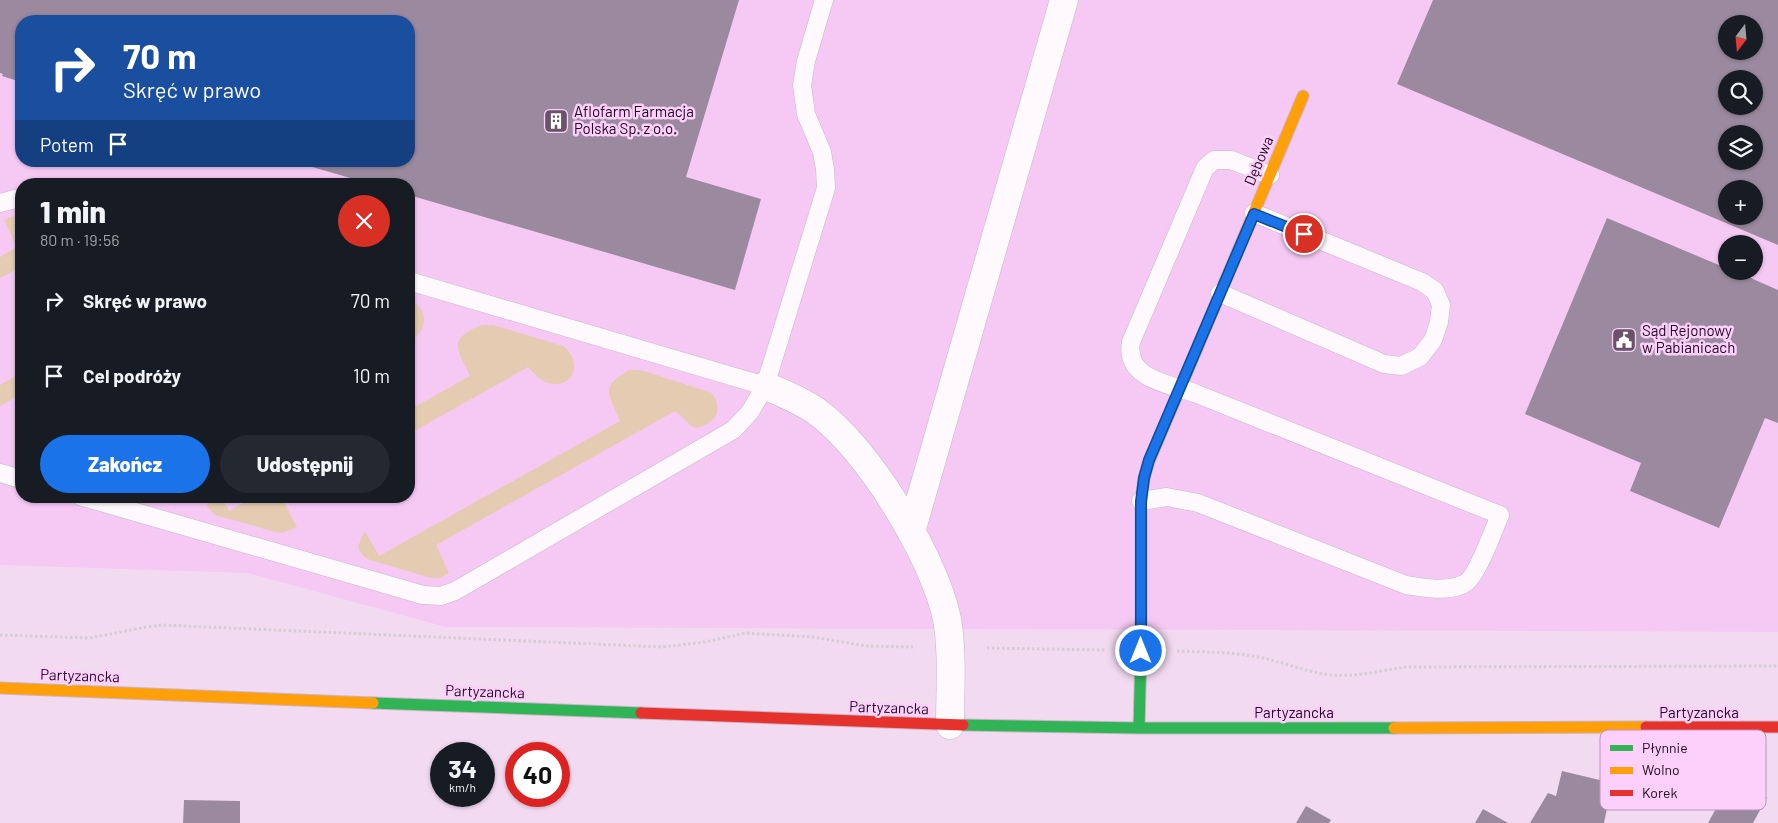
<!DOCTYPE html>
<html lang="pl">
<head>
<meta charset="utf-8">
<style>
  :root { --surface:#171b24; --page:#242831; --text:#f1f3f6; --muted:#9ea1a6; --accent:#1a73e8 }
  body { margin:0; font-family:Barlow,sans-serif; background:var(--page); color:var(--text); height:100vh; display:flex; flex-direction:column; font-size:19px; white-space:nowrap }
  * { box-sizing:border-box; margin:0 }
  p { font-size:16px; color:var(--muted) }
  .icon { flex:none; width:28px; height:28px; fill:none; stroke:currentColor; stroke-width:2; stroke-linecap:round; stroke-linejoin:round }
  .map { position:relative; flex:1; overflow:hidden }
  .sheet { position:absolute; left:15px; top:178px; width:400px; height:325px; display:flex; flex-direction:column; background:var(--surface); border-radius:20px; box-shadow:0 1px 4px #0004 }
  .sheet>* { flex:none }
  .top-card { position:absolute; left:15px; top:15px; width:400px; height:152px; border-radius:20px; box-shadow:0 1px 4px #0004; background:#1a4fa0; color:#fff; overflow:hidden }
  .needle { width:32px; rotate:196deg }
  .tools { position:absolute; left:1718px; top:15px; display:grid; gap:10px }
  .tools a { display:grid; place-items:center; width:45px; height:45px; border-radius:50%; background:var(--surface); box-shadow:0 1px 4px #0004; font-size:25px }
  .speed { position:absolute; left:430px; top:742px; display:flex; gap:10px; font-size:25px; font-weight:700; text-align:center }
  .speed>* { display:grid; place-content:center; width:65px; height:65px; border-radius:50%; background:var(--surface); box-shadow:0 1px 4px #0004; line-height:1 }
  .speed small { font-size:12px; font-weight:400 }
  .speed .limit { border:8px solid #d22; background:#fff; color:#111 }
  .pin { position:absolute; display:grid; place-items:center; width:42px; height:42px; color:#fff; margin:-21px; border:2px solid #fff; border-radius:50%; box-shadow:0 1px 5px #0007 }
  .me { position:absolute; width:55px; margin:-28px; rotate:0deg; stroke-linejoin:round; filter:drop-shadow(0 0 4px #0008) }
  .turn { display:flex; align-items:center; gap:18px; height:105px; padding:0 25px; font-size:22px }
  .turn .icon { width:65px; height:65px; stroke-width:2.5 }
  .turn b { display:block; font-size:35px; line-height:42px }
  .then { display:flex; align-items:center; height:48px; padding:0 25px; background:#0003; gap:10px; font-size:19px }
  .round { display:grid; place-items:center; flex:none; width:52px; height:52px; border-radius:26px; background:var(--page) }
  .overview { display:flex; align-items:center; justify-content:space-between; height:85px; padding:0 25px }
  h1 { font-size:30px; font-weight:800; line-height:38px }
  .primary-button { display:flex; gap:10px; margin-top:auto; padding:10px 25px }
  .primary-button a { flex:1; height:58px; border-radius:30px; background:var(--accent); color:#fff; font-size:20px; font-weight:800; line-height:58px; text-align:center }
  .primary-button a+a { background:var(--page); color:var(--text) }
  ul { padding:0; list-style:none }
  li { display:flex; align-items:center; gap:15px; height:75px; padding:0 25px }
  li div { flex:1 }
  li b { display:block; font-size:19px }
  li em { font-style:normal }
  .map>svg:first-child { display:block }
  .built { fill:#f6c9f5; fill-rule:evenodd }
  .green { fill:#e5cbb1 }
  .building { fill:#9b8a9f; fill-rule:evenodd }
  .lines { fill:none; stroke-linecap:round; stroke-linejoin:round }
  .lane-casing { stroke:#c9b5c9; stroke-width:19 }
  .street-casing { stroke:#c9b5c9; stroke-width:29 }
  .fast-casing { stroke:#c9b5c9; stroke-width:13 }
  .slow-casing { stroke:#c9b5c9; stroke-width:13 }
  .jam-casing { stroke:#c9b5c9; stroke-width:13 }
  .path { stroke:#d4cdd4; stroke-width:3; stroke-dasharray:2.5 2.5; stroke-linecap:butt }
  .lane { stroke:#fdf9fd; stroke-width:18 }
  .street { stroke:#fdf9fd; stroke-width:28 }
  .fast { stroke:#30b455; stroke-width:11 }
  .slow { stroke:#ff9f0a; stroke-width:11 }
  .jam { stroke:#e5322d; stroke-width:11 }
  .route-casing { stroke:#114b97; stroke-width:12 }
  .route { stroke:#1a73e8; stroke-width:9 }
  .labels { text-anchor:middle; stroke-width:5; stroke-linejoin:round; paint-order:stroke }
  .poi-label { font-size:15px; fill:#1e0a1e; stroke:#fdcffb; text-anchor:start }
  .street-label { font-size:15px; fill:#1e0a1e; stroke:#fdcffb }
  .key { fill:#fdcffb; stroke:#ba94b9; stroke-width:1 }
  .key-label { font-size:14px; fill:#1e0a1e }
</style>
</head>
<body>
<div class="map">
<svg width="1778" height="823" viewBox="0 0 1778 823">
  <rect width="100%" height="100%" fill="#f2daf1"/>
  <path class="built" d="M0 0H1778V632L446 627 248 573 0 565ZM21 21H409V161H21ZM1726 24H1754V51H1726ZM1726 79H1754V106H1726ZM1726 134H1754V161H1726ZM21 184H409V496H21ZM1726 189H1754V216H1726ZM1726 244H1754V271H1726Z"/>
  <path class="green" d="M21 215V267L0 278V257L17 247 4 220 10 217Z
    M409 300C429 306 429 334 409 340Z
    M482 325H493L563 346C585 363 572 392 546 382 539 380 533 372 528 367L409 434V410L470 376C458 350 446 339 482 325Z
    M630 370H641L712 393C721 406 719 418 705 425 701 427 697 428 693 427 687 423 681 415 675 411L436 545 449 573 440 578H431L370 560C363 557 360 553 358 546L365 531 379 556 620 421C610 395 597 387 630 370Z
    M21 373V394L0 406V385Z
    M208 496H221L229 511 255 496H299L285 504 297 527 282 533 275 532 215 515 207 506Z"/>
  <path class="building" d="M0 0H739L686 177 761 199 735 290 409 195V184H371L295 162 409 161V21H21V82L2 76 3 74 0 73Z
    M1433 0H1778V245L1397 84ZM1726 24H1754V51H1726ZM1726 79H1754V106H1726ZM1726 134H1754V161H1726ZM1726 189H1754V216H1726Z
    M1607 218 1726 268V271H1735L1778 290V423L1765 418 1719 528 1630 491 1641 463 1525 414Z
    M1562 771 1612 783 1604 823H1530L1548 793 1556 796Z
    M1724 794 1767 797 1753 823H1708Z
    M184 800 240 801V823H183Z
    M1306 806 1331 820 1329 823H1296Z
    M1483 809 1508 823H1475Z"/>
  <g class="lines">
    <defs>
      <path id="lane" d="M0 203 15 199H21
        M409 281 765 386
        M1220 293 1384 364 1401 366 1420 357 1433 340 1439 322 1441 305 1435 291 1422 282 1254 213
        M0 473 21 479
        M80 496 423 595 441 596 455 591 733 430 750 412 765 386 826 188 825 169 822 152 806 114 802 85 806 61 824 0
        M1141 501 1167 497 1198 503 1406 585C1424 588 1447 592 1464 584 1476 579 1494 529 1500 515L1197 394C1171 384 1124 380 1131 342L1205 168 1214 160H1231L1270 175"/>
      <path id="street" d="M765 386C783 393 800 400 816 411 868 448 934 557 947 619 953 654 950 691 950 725
        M911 532 1064 0"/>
      <path id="fast" d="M373 703 641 713
        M963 725 1139 728H1394
        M1139 728 1141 651V501L1144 478 1149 461 1195 353"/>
      <path id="slow" d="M1195 353 1303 96
        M0 688 373 703
        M1394 728 1646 727"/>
      <path id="jam" d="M641 713 963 725
        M1646 727H1778"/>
    </defs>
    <use href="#lane" class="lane-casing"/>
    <use href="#street" class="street-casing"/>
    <use href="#fast" class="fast-casing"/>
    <use href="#slow" class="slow-casing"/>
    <use href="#jam" class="jam-casing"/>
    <path class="path" d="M0 635 90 638 146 627 162 625 662 647 706 642 745 633 813 637 866 646 913 647
      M987 648 1106 650
      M1177 651C1209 652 1241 652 1271 660 1292 665 1313 674 1334 675 1358 677 1383 670 1406 667L1778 666"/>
    <use href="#lane" class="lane"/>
    <use href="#street" class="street"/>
    <use href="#fast" class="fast"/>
    <use href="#slow" class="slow"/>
    <use href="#jam" class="jam"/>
  </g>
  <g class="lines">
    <defs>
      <path id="route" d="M1141 651V502L1144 478 1149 460 1254 214 1304 234"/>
    </defs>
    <use href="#route" class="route-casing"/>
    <use href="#route" class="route"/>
  </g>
  <defs>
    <symbol id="building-square" viewBox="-11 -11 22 22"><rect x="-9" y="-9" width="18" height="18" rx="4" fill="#685368" stroke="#fdcffb"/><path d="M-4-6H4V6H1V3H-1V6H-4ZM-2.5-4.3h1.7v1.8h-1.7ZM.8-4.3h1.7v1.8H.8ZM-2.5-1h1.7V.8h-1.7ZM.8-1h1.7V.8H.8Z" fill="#fff"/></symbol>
    <symbol id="civic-square" viewBox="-11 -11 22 22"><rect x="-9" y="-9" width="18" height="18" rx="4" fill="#685368" stroke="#fdcffb"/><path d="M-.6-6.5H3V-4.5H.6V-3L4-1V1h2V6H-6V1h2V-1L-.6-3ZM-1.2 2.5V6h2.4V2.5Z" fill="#fff"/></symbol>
  </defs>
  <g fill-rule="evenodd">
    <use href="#building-square" x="542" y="107" width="28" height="28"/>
    <use href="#civic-square" x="1610" y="326" width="28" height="28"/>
  </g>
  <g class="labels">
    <g class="poi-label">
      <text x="574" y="117">Aflofarm Farmacja<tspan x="574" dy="17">Polska Sp. z o.o.</tspan></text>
      <text x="1642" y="336">Sąd Rejonowy<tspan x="1642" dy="17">w Pabianicach</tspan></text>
    </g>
    <g class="street-label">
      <text transform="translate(1259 161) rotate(-67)" y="5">Dębowa</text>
      <text transform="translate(80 676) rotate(2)" y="5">Partyzancka</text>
      <text transform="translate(485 692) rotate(2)" y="5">Partyzancka</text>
      <text transform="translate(889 708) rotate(2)" y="5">Partyzancka</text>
      <text x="1294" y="718">Partyzancka</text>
      <text x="1699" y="718">Partyzancka</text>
    </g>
  </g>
  <rect x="1600" y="730" width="166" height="80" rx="8" class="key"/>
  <rect x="1610" y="745" width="23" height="6" fill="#30b455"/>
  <rect x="1610" y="767" width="23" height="7" fill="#ff9f0a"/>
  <rect x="1610" y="790" width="23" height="6" fill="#e5322d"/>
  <g class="key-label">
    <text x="1642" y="753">Płynnie</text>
    <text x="1642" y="775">Wolno</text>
    <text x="1642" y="798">Korek</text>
  </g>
</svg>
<div class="tools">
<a><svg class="needle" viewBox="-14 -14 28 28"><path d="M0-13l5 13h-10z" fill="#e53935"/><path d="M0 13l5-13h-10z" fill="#9ea1a6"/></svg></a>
<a><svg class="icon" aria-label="search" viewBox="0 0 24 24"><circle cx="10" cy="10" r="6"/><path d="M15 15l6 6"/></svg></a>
<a><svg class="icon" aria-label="layers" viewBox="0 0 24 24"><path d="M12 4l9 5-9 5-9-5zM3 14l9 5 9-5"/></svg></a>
<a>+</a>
<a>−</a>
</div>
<div class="speed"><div>34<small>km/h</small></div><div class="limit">40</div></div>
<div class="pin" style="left:1304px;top:234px;background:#d93025"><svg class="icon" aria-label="arrive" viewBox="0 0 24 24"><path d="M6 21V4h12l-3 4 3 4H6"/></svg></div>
<svg class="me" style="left:1141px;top:651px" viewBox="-20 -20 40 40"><circle r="17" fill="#1a73e8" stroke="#fff" stroke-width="3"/><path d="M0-11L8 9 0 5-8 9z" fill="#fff"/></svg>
<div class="top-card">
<div class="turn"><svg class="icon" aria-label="right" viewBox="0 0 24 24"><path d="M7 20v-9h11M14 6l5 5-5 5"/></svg><div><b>70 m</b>Skręć w prawo</div></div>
<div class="then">Potem<svg class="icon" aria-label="arrive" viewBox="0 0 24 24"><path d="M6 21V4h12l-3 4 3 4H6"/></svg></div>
</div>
<section class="sheet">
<div class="overview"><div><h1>1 min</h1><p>80 m · 19:56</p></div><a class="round" style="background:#d93025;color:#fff"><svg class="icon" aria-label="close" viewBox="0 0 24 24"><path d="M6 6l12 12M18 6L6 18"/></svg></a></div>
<ul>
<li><svg class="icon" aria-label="right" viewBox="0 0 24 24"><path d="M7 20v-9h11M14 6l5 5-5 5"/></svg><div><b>Skręć w prawo</b></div><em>70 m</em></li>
<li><svg class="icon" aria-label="arrive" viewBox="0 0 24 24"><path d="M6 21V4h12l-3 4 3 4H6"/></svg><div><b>Cel podróży</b></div><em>10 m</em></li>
</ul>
<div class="primary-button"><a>Zakończ</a><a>Udostępnij</a></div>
</section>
</div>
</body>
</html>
